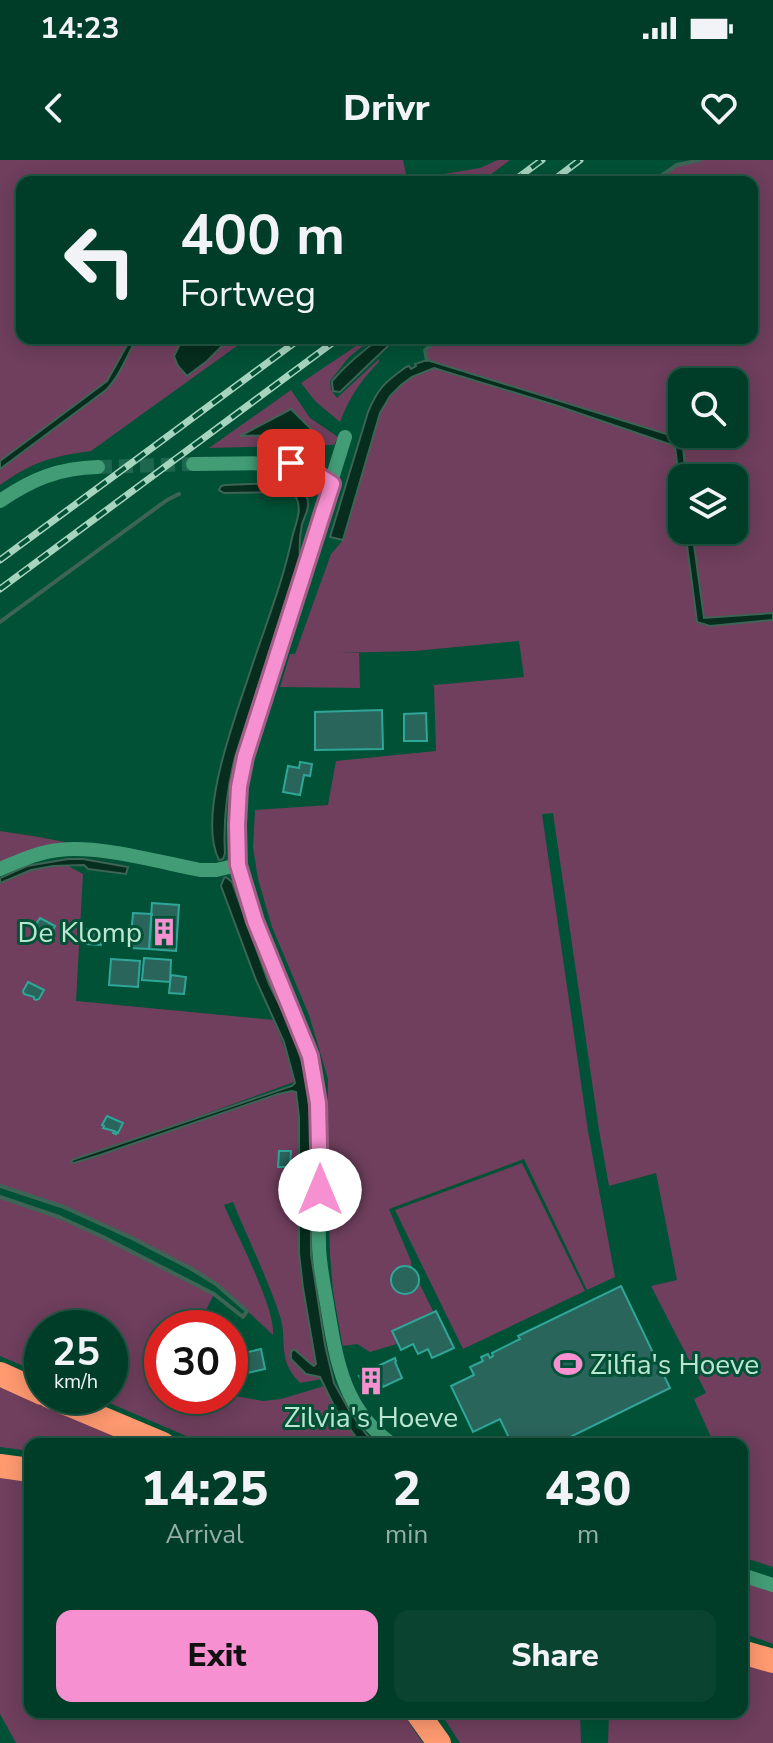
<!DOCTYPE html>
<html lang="en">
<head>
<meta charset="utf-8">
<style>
  :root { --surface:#003d28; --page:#0a4430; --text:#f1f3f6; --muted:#95aea8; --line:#225645; --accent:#f690d0 }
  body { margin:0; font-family:"Nunito Sans",sans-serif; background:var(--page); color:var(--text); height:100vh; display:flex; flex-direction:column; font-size:30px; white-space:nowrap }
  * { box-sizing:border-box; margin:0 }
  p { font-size:26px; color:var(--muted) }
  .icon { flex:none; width:44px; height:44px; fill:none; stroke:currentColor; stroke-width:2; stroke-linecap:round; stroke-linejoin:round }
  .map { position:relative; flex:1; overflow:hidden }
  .panel { position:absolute; left:24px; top:1278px; width:724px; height:280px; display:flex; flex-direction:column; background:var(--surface); border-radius:16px; box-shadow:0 4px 20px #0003,0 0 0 2px var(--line) }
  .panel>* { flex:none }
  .hud { position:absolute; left:16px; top:16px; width:742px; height:168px; border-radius:16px; box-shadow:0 4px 20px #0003,0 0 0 2px var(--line); background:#003d28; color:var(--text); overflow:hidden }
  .tools { position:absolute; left:668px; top:208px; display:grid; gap:16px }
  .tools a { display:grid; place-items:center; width:80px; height:80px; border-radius:16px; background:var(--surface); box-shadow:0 4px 20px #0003,0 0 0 2px var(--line); font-size:40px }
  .speed { position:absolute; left:24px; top:1150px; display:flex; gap:16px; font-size:40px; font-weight:700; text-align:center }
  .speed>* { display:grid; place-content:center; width:104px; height:104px; border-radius:50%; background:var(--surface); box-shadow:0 4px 20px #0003,0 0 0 2px var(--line); line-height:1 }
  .speed small { font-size:20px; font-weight:400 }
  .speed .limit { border:12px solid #d22; background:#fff; color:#111 }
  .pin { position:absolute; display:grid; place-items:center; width:68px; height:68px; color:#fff; margin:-34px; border-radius:16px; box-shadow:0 4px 12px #0006 }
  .me { position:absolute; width:88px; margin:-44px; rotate:0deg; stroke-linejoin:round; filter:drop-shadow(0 0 6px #0008) }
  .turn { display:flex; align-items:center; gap:28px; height:168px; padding:0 32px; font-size:36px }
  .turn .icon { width:104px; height:104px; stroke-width:2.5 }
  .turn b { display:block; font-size:56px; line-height:68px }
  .eta { display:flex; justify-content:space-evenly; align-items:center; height:136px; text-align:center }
  .eta b { font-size:48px; font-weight:800; line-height:56px }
  .primary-button { display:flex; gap:16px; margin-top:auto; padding:16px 32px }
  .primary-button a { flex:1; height:92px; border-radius:16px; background:var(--accent); color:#111; font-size:32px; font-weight:800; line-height:92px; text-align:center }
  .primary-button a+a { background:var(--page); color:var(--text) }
  .status { display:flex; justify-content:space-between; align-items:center; height:56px; padding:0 40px; background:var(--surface); direction:ltr }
  .status svg { height:22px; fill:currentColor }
  header { display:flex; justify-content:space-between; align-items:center; height:104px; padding:0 32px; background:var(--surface); font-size:36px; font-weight:800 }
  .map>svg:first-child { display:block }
  .green { fill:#6f3f5d; fill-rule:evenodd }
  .water { fill:#062d1e; stroke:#3d6454; stroke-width:2 }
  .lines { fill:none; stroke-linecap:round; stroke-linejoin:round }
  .stream { stroke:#3d6454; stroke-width:4 }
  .building { fill:#2a655c; stroke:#2fa698; stroke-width:2 }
  .minor-tunnel { stroke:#1c674d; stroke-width:14; stroke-dasharray:14 7; stroke-linecap:butt }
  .minor { stroke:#429c76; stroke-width:14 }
  .highway { stroke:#fe9970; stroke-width:24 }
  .rail-casing { stroke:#a6d4bf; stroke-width:7 }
  .rail { stroke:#005136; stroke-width:4; stroke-dasharray:12; stroke-linecap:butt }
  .route-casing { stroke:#a05e87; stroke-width:20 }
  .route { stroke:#f690d0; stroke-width:14 }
  .labels { text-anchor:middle; stroke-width:6; stroke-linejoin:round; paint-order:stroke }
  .poi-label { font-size:28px; fill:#bce6d1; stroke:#005136; text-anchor:end }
</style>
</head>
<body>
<div class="status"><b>14:23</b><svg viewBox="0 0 49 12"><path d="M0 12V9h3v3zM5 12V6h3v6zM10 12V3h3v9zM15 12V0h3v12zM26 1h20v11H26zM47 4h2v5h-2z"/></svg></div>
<header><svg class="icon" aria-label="back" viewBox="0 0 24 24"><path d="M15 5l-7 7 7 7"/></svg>Drivr<svg class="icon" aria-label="heart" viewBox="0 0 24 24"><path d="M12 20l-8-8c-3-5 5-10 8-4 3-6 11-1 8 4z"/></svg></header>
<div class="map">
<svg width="773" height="1583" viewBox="0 0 773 1583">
  <rect width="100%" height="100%" fill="#005136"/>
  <path class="green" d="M0 0H403L407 19 406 22H22V178H131L107 221 33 284 106 230C119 215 126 195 137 178H183L174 196 178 206 187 216 207 201 230 178H248L91 291C53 296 32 302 0 325Z
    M498 0H510L481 22H421L438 15 480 8Z
    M700 0H773V453L704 458 692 370H734V318H686L682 277H677L427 200 425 190 441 178H752V22H652L677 5ZM682 222H734V274H682Z
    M368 178H373L349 197 330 221 331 230 337 238 379 199V202C361 220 349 238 340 262L315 241 301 223Z
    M434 208 555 245 675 286 682 345V370H685L697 462 710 466 773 460V1407L742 1397V1284H714L694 1239 706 1233 651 1126 677 1120 656 1013 609 1026 599 970 553 653 542 654 588 971 615 1117 587 1130 524 999 389 1049 411 1101 412 1108 433 1151 393 1171 397 1184 370 1192 357 1184 343 1186 342 1183 333 1131 330 1094 327 1003 328 919 309 855 272 767 258 719 253 687 255 650 328 645 336 601 436 591 434 525 524 517 519 481 415 491 337 493H359L360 528 280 527 290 494H295L331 394 343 380 380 253C394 228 407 217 434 208Z
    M291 230 310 258 338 277 334 285 209 288Z
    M0 671 39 677 95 688 0 703Z
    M53 706H68L83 714 76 841 274 860 286 892 294 922 186 961 188 964 278 934 292 931 297 933C302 987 296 1040 299 1094 302 1131 310 1168 316 1204L314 1206 296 1191 313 1216H319L322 1219 300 1223C275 1197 289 1181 279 1153 266 1115 248 1079 233 1042L224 1045C236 1073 276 1149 273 1175L225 1130 190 1108 132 1078 64 1047 0 1026V723L31 710Z
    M522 1003 585 1131 463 1189 395 1050Z
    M0 1037C75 1060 146 1095 214 1134L207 1148 200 1168H162V1236L230 1235 263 1241 281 1239 324 1226 335 1248 361 1284H205L93 1236H110V1168H42V1214L0 1196Z
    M0 1222 148 1284H30V1291L0 1287Z
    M0 1313 30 1317V1552H402L423 1583H16L0 1554Z
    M742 1421 773 1431V1484L742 1473Z
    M742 1494 773 1504V1583H608L609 1552H742Z
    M440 1552H580L581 1583H460Z"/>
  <path class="water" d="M131 178H137C127 195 120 216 106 230L0 309V301L107 221Z
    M183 178H230L207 201 187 216 178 206 174 196Z
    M381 178H400L391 183 340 232 333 231 332 221C347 204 362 191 381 178Z
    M427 200 676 277H682L686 318H682V345L675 286 555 245 434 208 412 217 401 225 390 236 380 253 343 380 330 377 368 252C378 228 385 222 406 207L409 206 411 209 416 206 415 204Z
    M291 249 316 274 240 276Z
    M280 323C293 325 309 329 308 345 308 351 304 358 302 364 300 374 299 386 300 397L235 597C227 629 223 660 225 693L223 699 219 700C196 655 237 553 252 506 266 464 283 421 292 378 295 364 303 351 296 337L285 332 224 333 219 330 221 326 225 325Z
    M685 370H692L704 458 773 453V460L710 466 697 462Z
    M68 699H83L128 707 126 714 88 709 84 705 53 706 31 710 0 723V718L27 706Z
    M226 717 232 722 269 824 292 870 305 912 310 955 311 1095 325 1185 334 1223 349 1250 366 1274 376 1284H361L335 1248 320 1217 306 1214 291 1199V1192L294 1189 311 1204 314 1206 316 1204 303 1128 299 1093V957L296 932 292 931 278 934 100 995 74 1003 71 1002 72 1000 292 926 295 923 284 882 256 820 221 726 224 718Z"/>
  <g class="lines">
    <path class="stream" d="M652 22 677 5 700 0
      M427 200 425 190 440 178
      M0 462 167 340 179 334
      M0 1026 64 1047 132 1078 190 1108 216 1124 247 1151 243 1157 214 1134 103 1077 59 1057 0 1037"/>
  </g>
  <path class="building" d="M382 550 383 589 315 590V552Z
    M426 553 427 581H404V554Z
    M300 602 312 604 310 616 304 615 300 635 283 632 288 606 299 608Z
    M152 743 179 745 176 791 149 789Z
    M133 753 152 754 149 789 130 788Z
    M40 758 55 766 50 776H47L39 769 38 771 36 769V768L34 767Z
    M87 769 101 770V785L86 784Z
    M144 798 171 800 170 822 142 820Z
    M111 799 140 801 138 827 109 825Z
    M171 815 186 817 184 834 169 833Z
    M28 822 44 830 39 839 36 840 34 839V837L24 834 23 831Z
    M107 956 123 963 118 973 116 972V974L113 973 114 971 103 968 104 966 102 965Z
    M279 991H291L290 1007H278Z
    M391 1120a14 14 0 1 1 28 0a14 14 0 1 1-28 0Z
    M621 1126 670 1228 556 1284H512L500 1259 473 1272 451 1226 474 1215 470 1207 483 1201 481 1197 488 1194 490 1198 493 1196 492 1193 520 1179 518 1176Z
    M436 1151 454 1188 432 1198 428 1189 418 1194 413 1184 401 1190 392 1171Z
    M261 1189 265 1209 247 1213 246 1207 238 1209 235 1195Z
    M395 1198 396 1201 395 1202 402 1218 383 1227 374 1208Z
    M374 1208 383 1226 367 1234 359 1216Z"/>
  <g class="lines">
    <path class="minor-tunnel" d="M98 307 193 304"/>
    <path class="minor" d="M345 277 245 597 239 627 237 665 238 705 255 761 310 896C313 912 317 928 319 944 323 990 317 1037 319 1084 319 1104 324 1125 327 1144 336 1199 343 1250 392 1284
      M193 304 291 303 304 306 332 324
      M0 341C32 319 59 308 98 307
      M0 709C19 701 38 692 59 690 99 685 159 702 200 710H216L238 705
      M742 1415 773 1425"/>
    <path class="highway" d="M0 1214 42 1233
      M49 1236 163 1284
      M0 1306 30 1310
      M742 1492 773 1501
      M417 1552 439 1583"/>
    <defs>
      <path id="rail" d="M512 22 542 0
        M551 22 580 0
        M0 400 301 178
        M0 429 339 178"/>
    </defs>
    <use href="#rail" class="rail-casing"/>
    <use href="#rail" class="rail"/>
  </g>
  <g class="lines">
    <defs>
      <path id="route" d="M291 303 304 306 332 324 245 597 239 627 237 665 238 705 255 761 310 896 318 943 320 1030"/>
    </defs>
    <use href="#route" class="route-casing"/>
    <use href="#route" class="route"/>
  </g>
  <defs>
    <symbol id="building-bare" viewBox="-9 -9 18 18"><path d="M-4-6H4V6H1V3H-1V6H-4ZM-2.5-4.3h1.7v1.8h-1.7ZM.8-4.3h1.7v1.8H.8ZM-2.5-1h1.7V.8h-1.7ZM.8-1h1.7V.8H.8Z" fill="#f690d0" stroke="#005136" stroke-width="2.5" paint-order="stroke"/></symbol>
    <symbol id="stadium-bare" viewBox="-9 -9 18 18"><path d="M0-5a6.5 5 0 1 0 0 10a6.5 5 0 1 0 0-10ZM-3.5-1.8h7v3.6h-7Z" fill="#f690d0" stroke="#005136" stroke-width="2.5" paint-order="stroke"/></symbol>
  </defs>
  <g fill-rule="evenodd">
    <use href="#building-bare" x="144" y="752" width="40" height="40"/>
    <use href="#stadium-bare" x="548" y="1184" width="40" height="40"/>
    <use href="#building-bare" x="351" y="1201" width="40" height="40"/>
  </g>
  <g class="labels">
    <g class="poi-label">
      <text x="142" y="782">De Klomp</text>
      <text x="590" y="1214" text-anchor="start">Zilfia's Hoeve</text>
      <text x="371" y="1267" text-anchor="middle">Zilvia's Hoeve</text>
    </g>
  </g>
</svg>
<div class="tools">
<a><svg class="icon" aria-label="search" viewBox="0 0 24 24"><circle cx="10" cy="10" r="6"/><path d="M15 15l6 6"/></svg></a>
<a><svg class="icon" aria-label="layers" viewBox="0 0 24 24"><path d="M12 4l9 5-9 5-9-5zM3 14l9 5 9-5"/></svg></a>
</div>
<div class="speed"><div>25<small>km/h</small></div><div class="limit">30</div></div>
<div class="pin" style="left:291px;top:303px;background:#d93025"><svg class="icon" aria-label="arrive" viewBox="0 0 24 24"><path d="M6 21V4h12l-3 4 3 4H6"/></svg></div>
<svg class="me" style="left:320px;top:1030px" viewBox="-20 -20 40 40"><circle r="19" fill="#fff"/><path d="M0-13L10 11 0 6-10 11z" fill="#f690d0"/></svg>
<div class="hud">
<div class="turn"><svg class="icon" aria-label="left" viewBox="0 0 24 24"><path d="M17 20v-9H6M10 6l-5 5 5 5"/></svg><div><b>400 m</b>Fortweg</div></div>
</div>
<section class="panel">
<div class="eta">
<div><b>14:25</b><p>Arrival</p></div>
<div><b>2</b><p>min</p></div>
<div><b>430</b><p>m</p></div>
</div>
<div class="primary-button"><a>Exit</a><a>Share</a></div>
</section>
</div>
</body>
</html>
